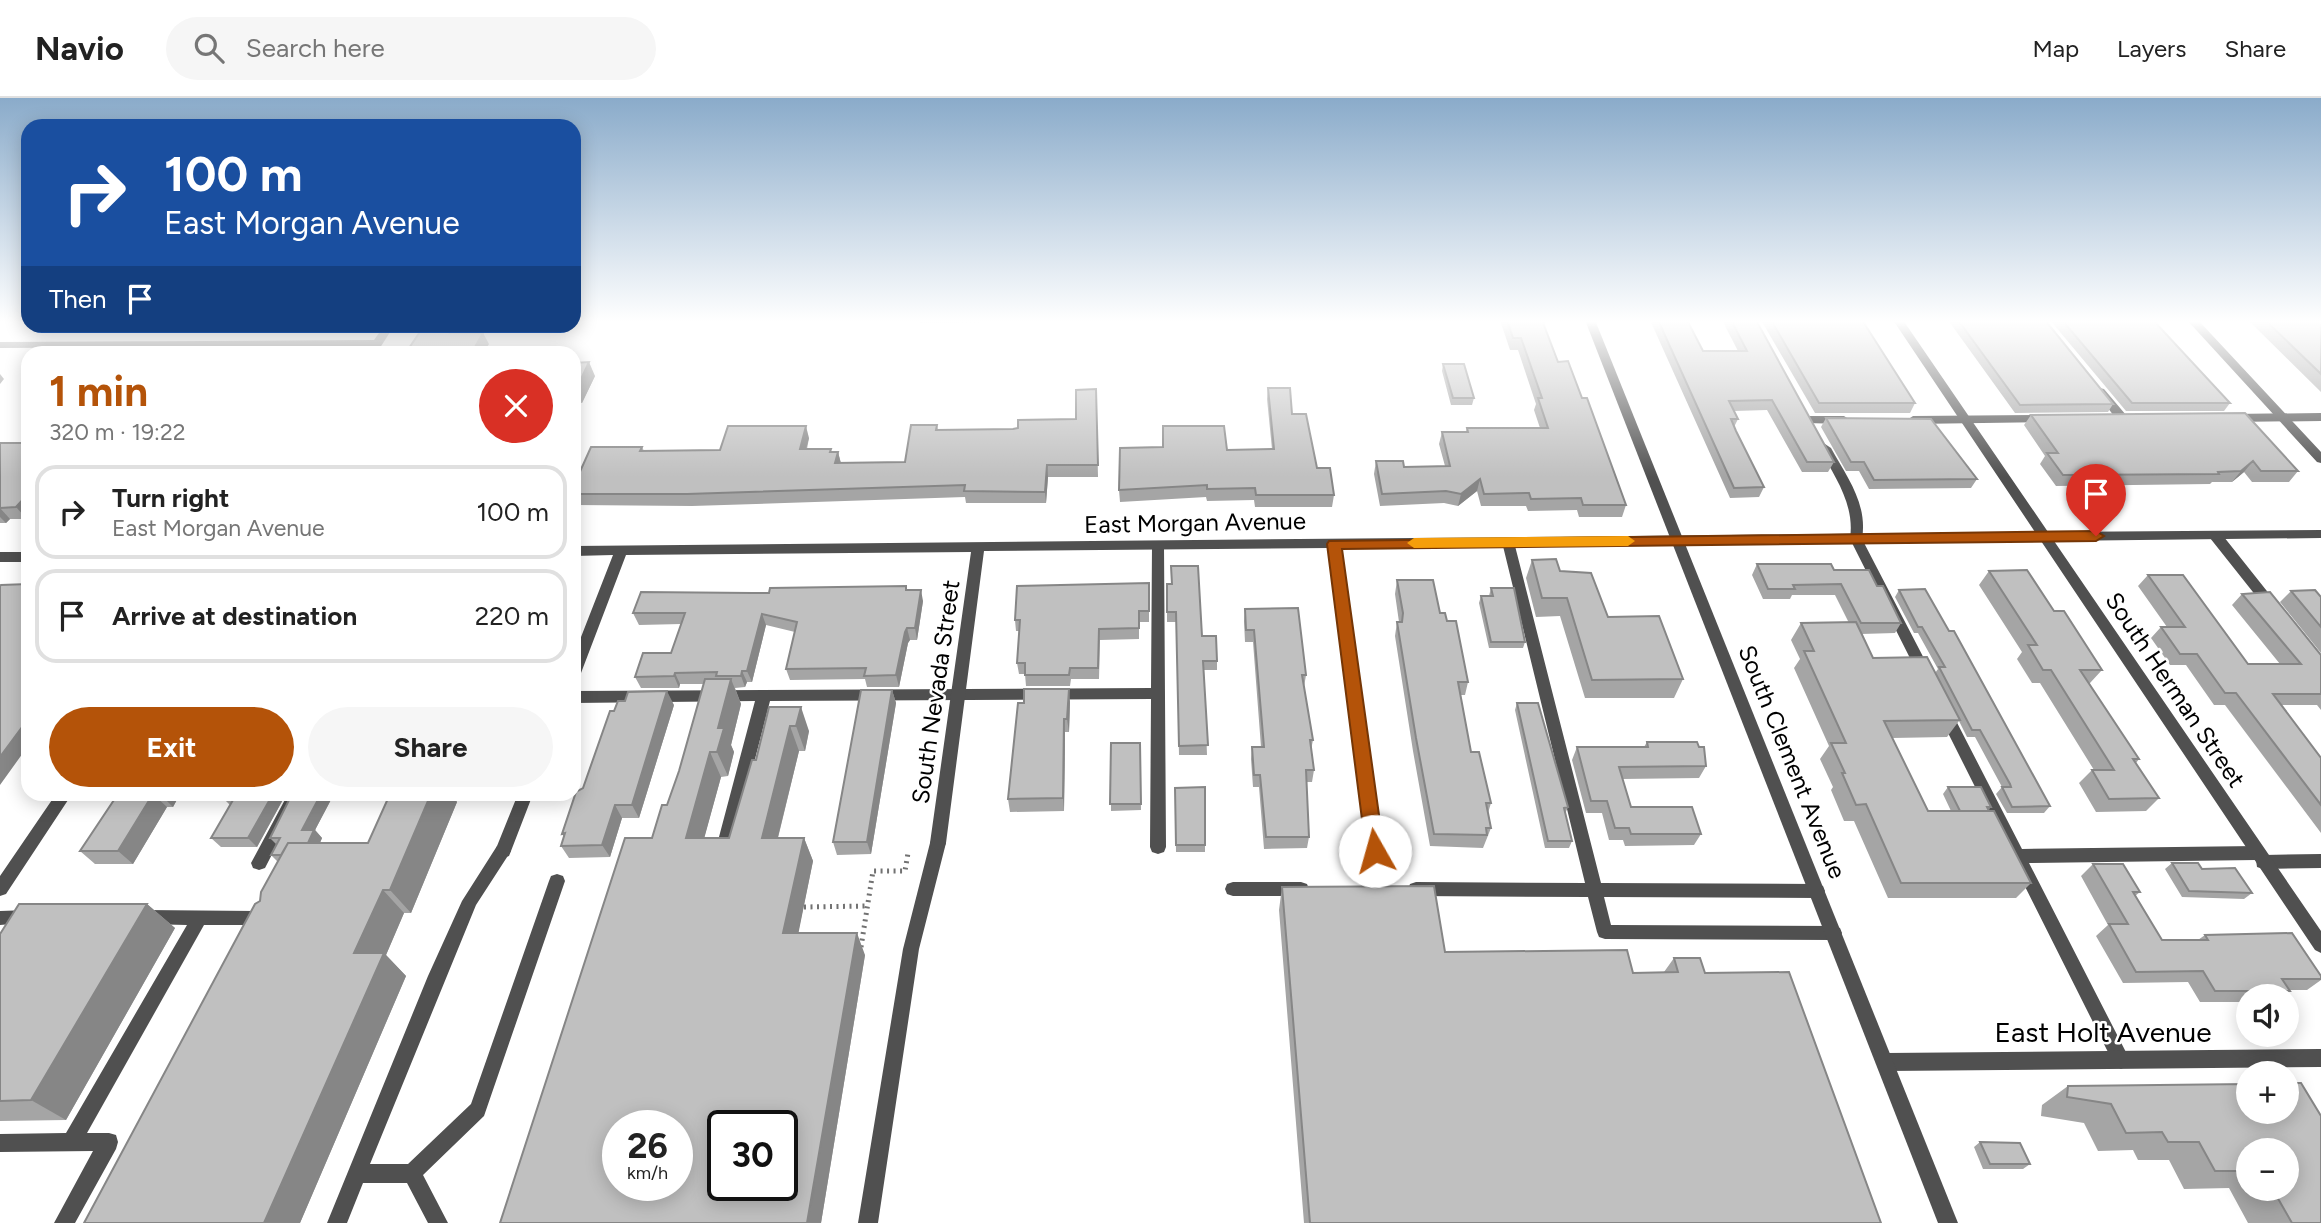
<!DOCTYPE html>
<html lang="en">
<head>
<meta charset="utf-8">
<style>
  :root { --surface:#fff; --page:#f6f6f6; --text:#222; --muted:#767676; --line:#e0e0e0; --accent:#b45309 }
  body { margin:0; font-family:Figtree,sans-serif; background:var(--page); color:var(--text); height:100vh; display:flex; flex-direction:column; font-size:26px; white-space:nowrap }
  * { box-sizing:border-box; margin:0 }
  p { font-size:23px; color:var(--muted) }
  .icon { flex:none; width:38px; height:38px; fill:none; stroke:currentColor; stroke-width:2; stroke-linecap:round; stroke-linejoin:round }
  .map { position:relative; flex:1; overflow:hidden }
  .details { position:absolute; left:21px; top:248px; width:560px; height:455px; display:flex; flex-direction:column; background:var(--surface); border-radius:21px; box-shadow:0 4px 18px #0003 }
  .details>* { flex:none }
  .hud { position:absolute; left:21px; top:21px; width:560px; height:214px; border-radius:21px; box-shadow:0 4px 18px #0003; background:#1a4fa0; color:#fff; overflow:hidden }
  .controls { position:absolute; left:2236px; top:886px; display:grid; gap:14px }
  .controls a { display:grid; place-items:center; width:63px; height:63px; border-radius:50%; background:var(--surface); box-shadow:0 4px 18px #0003; font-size:35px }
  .speed { position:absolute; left:602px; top:1012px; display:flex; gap:14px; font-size:35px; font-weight:700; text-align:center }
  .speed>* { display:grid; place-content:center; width:91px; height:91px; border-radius:50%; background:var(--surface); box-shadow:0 4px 18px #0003; line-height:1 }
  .speed small { font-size:18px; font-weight:400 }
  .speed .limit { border:4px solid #111; border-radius:10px; background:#fff; color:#111 }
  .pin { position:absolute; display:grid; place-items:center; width:60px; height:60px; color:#fff; margin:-72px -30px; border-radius:50% 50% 50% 0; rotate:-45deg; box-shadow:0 0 7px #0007 }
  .pin .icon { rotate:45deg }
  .me { position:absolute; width:77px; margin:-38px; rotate:353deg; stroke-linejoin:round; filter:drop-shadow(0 0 5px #0008) }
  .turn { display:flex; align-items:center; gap:24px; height:147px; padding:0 28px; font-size:32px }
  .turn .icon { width:91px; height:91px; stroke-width:2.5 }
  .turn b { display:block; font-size:49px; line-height:60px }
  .then { display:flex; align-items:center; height:66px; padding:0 28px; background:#0003; gap:14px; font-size:26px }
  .round { display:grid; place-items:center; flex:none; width:74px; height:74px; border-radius:37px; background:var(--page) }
  .head { display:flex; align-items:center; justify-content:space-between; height:119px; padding:0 28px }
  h1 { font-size:42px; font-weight:700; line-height:52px; color:var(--accent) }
  .primary-button { display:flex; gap:14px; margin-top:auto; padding:14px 28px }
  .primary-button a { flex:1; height:80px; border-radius:42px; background:var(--accent); color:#fff; font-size:28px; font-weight:700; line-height:80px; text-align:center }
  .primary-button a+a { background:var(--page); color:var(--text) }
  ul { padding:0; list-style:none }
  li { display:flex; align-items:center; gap:21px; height:94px; margin:0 14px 10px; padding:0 14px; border:4px solid var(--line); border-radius:21px }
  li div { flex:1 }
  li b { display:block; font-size:26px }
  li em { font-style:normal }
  header { display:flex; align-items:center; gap:42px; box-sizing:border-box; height:98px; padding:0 35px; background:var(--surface); border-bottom:2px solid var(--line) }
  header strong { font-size:33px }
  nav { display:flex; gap:38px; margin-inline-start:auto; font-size:24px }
  .search { width:490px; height:63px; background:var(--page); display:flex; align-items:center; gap:18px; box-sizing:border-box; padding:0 24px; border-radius:38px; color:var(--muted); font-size:26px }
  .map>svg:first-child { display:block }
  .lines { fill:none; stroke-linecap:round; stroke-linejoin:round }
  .path { stroke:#727272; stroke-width:5; stroke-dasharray:2 4.5; stroke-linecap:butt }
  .service { fill:#505050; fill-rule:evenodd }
  .minor { fill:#505050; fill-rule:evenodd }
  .tertiary { fill:#505050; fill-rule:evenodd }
  .wall { fill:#a5a5a5; fill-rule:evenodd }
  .shaded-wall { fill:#868686 }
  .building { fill:#c0c0c0; stroke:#868686; stroke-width:2; fill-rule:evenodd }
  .route { fill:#b45309; stroke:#753606; stroke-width:2 }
  .slow { fill:#f59e0b }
  .labels { text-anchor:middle; stroke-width:5; stroke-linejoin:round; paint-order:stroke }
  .street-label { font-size:24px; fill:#000; stroke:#fff }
  .near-street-label { font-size:28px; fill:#000; stroke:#fff }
</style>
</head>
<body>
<header>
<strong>Navio</strong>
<div class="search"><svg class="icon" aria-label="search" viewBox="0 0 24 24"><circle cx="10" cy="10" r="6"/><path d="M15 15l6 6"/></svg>Search here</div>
<nav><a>Map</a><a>Layers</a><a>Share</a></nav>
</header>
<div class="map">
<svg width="2321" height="1125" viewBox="0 0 2321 1125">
  <rect width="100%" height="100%" fill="#fff"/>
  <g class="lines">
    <path class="path" d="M804 809 867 808
      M861 849 873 773H905L908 755"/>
    <path class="service" d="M2100 290 2104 291 2126 317V323H2118L2096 295 2094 293Z
      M2321 315V323L2231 324 2225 320 2231 316Z
      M2047 317 2053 321 2051 324 1913 326 1907 322 1913 318Z
      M1810 318H1844L1850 322 1844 326 1806 325 1804 322Z
      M1825 346 1831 350C1847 379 1868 406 1862 441L1931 574 1929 578H1919L1850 441C1855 406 1835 379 1819 350Z
      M2215 433 2220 434 2278 507 2280 510 2278 513H2268L2210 440 2209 437 2210 434Z
      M1508 440 1514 444 1601 785 1817 786 1823 788 1825 793 1823 798 1817 800 1604 799 1611 827 1834 828 1840 830 1842 835 1840 840 1834 842 1605 841 1599 839 1597 834 1588 799 1416 798 1410 796 1408 791 1410 786 1416 784 1585 785 1502 444Z
      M1158 444 1164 448 1166 749 1164 754 1158 756 1152 754 1150 749 1151 601 770 603 731 754 729 759 723 761 717 759 715 754 755 603 574 605V593L1151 590 1152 448Z
      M1946 611 1951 613 2022 751 2257 748 2263 750 2264 757 2321 756V770L2263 771 2257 769 2256 762 2029 765 2130 962 2127 968 2121 971 2115 968 1939 617 1941 613Z
      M288 696H303L265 770 259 772 253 770 251 765Z
      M938 738 944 740 946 745 919 851 878 1125H858L903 851 930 745 932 740Z
      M503 746 509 748 511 753 476 807 370 1066H408L471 1006 549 783 551 778 557 776 563 778 565 783 484 1018 423 1077 448 1125H428L407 1085H363L347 1125H327L428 878 462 803 497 748Z
      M1233 784H1301L1307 786 1309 791 1307 796 1301 798H1233L1227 796 1225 791 1227 786Z
      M29 812 35 814 37 819 35 824 0 827V813Z
      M144 812 267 813 273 815 275 820 273 825 267 827H204L87 1035H109L116 1037 118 1044 116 1051 75 1125H54L93 1053 0 1054V1036L66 1035 187 827 144 826 138 824 136 819 138 814Z"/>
    <path class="minor" d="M1893 222H1903L2048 434 2321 432V440L2054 443 2321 833V855L2315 852 2041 443 1341 450 1383 753 1381 758 1375 760 1369 758 1367 753 1328 450 984 453 946 745 944 750 938 752 932 750 930 745 971 454 626 457 581 575 579 579 574 580V557L613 457 574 458V448L2035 434Z
      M2187 222H2198L2321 354V365L2317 364Z
      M384 228H394L376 256H365L370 248 0 250V244L374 242Z
      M0 454H28V464H0Z
      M56 696H72L6 796 0 798V778Z
      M518 696H533L511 753 509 758 503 760 497 758 495 753Z
      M2321 951V969L1886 973 1880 970 1877 964 1880 958 1886 955Z"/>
    <path class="tertiary" d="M1585 222H1595L1958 1125H1938Z"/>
  </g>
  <path class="wall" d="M920 222H987L986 224 920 225Z
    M1500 222H1542L1558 264 1582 300 1626 407 1622 419H1579L1577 412 1528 413 1526 408H1481L1477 393 1458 408 1444 405 1380 408 1374 376 1376 363 1404 369 1445 368 1439 346 1442 334H1466L1467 330H1540L1534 312 1536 306 1518 252H1510Z
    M1650 222H1687L1703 253H1738L1722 222H1756L1834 364 1828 374H1802L1767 312 1734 313 1738 321 1734 329 1764 389 1759 399 1730 400Z
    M1761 222H1862L1915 305 1910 315H1815Z
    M1948 222H2045L2113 306 2108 314 2015 315Z
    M2050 222H2153L2230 305 2224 313H2126Z
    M2248 222H2321V294Z
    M574 265 595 278 582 305H574Z
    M1443 266 1474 300 1472 307H1451L1442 273Z
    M1268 290 1292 316 1317 370 1334 397 1332 409H1255L1254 402 1207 403 1206 399 1120 404 1119 392 1227 352 1272 351 1267 301Z
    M1096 291 1098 379H1048L1046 405H966L965 399 692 408 576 407 574 403V387L642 349 644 353 720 352 809 340 807 351H831V354H838L841 365 905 364 937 327 938 332 1013 331 1076 321Z
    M2031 317 2298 373 2289 384H2252L2244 374 2232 384H2212L2210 386 2056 388 2040 366 2045 358 2024 327Z
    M1826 320 1977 381 1971 390 1869 391 1859 373H1846L1821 329Z
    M0 345 27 421H10L6 425H0Z
    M1532 462 1560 473 1608 519 1683 581 1674 600H1585L1560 518 1536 519 1526 480Z
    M1757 466 1834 472 1877 488 1901 525 1895 535 1861 536 1873 560 1935 575 1938 571 1918 535H1914L1895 499 1899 492 2050 708 2044 715H2007L1996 696 2002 689 1975 639H1967L1959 623 1947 639 1892 640 1928 713H1951L1943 696 1948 689 1991 709 1988 712 2031 785 2016 800H1888L1854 723H1844L1831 692 1833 689 1820 661 1829 648 1794 570 1800 561 1791 542 1801 525H1849L1835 497H1792L1790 501H1763L1752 477Z
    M1989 473 2054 513 2102 572 2090 585H2089L2139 661 2136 665 2159 700 2146 713 2096 714 2079 685 2092 672H2094L2040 585H2032L2017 561 2022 554 1979 487Z
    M2148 477 2248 566H2280L2232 507 2242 496 2321 557V612L2317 607H2281L2321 660V735L2225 607H2214L2186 567H2170L2151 540 2161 529H2167L2138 488Z
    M1397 482 1440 515 1447 523 1468 584 1465 597H1460L1471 654 1491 705 1488 715 1491 730 1483 750 1430 748 1413 653 1395 538 1397 524H1399L1395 496Z
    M1149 485V524H1139V541L1100 542 1099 581H1071L1070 588H1026L1025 576H1019L1017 565 1019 533H1016L1015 522Z
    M1167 486H1171L1217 563V572H1204L1207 657H1179L1176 524H1167Z
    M906 488 907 492 923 503 917 542H910L908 545 899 589H867L865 581 790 582 786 571 795 534 766 527 752 584H747L745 589 735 590 741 606 731 647 734 654 728 678 721 679 704 740H729L756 662 769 609 809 633 805 653H799L778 740H804L813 763 798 835 865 857 821 1125 652 740 667 707 679 673 704 586H680L679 590H641L635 579 671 555 681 526 639 527 633 515 752 495Z
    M1491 490 1525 544 1523 550H1489L1479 505 1481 498H1489Z
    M2291 493 2321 499V555L2280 504Z
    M1245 511 1306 577 1304 589 1313 642 1311 652 1314 672 1312 684H1306L1309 739 1307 750 1264 751 1259 689H1253L1251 661 1252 649H1261L1253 544H1245L1244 523Z
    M892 592 896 605 871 756 837 757 833 744Z
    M1070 604 1069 634H1065L1064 713 1010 714 1008 701Z
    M1517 605 1568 709 1565 716 1572 743 1569 750H1545L1515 612Z
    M674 607 639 720H622L610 759 569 760 561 748 564 739 562 736 583 690Z
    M1647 644 1706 668 1699 680 1622 681 1631 709 1701 736 1694 747 1625 748 1623 742H1609L1602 715H1586L1572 662 1577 649H1644Z
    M1111 645 1140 652 1141 712 1111 713Z
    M1205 689V754H1176L1175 690Z
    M118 696H180L173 709H167L133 766H95L80 753Z
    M228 696H286L257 749H221L211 740 230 707 225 702Z
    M292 696H334L315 732 322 740 320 745H368L389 699 356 698 355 696H451L457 704 411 815H404L386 857 406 878 300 1125H84L260 803 278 764 271 757 276 746 270 740Z
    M2172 765 2252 795 2244 801 2182 799 2165 771Z
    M2093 766 2140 794 2135 798 2162 842H2198L2205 837 2321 878V882L2307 892H2289L2290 893 2282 898H2249V904H2200L2188 884 2123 885 2096 838 2108 827 2081 778Z
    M1282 789 1445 854 1633 875 1664 874 1674 860 1705 875 1881 1125H1304L1279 812Z
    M147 806 175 830 66 1022 0 1023V836Z
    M2249 986 2321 1125H2248L2229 1090 2184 1091 2169 1062H2138L2133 1052 2098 1053 2084 1025 2041 1018 2042 1007 2068 988ZM2249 1052 2287 1090H2249Z
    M1980 1044 2030 1066 2023 1071H1983L1974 1049Z"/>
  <path class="shaded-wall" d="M455 228H467L456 247 450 235Z
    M483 235 489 246 483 256H471Z
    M589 264 595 278 582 305 576 292Z
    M0 276 4 281 0 286Z
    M806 328 809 340 803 363 800 351Z
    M838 354 841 366 835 365Z
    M2253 363 2244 374 2232 384 2241 373Z
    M1047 367 1048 379 1046 405 1045 394Z
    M1480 381 1477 393 1458 408 1461 396Z
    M28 396V420L27 421 16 409Z
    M0 410 10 421 6 425 0 419Z
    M921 492 923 503 917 542 915 530Z
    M762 516 766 527 752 584 747 573Z
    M907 530 910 542 908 545 899 589 896 577 905 534Z
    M742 573 747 584 745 589 741 578Z
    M675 575 680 586 679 590 674 578Z
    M731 581 741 606 731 647 734 654 728 678 717 654 718 630Z
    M1069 591 1070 604 1069 634 1067 621Z
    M892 592 896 605 871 756 867 744Z
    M667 593 674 607 639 720 632 707Z
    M801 609 809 633 805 653 796 628Z
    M28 621V648L0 687V659Z
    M1064 621 1065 634 1064 713 1063 700Z
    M790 628 799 653 772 763 762 740Z
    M710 654 721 679 698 763 686 740Z
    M153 696 167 709 133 766 118 753Z
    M160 696H180L173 709Z
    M273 696H286L257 749 248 740Z
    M321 696H334L315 732 322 740 311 765 302 732Z
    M431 696H451L457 704 411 815 390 792Z
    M615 707 622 720 610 759 602 747Z
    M804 740 813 763 794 857 783 835Z
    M383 792 404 815 386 857 406 878 300 1125H264L354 855Z
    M147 806 175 830 66 1022 31 1002Z
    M857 835 865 857 821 1125H807Z"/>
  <path class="building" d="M1507 222H1542L1558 264 1568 263 1582 300H1587L1626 407H1583L1581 400 1531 401 1529 395 1484 396 1480 381 1461 396 1446 393 1382 396 1376 363H1403L1404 369 1450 368 1442 334H1468L1467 330H1548L1538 300H1542L1521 240H1513Z
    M1658 222H1687L1703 253H1747L1731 222H1756L1834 364H1807L1772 302 1729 303 1738 321H1731L1736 333 1764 389 1734 390Z
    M1771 222H1862L1915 305H1819Z
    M1958 222H2045L2113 306 2020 307Z
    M2062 222H2153L2230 305H2132Z
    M2265 222H2321V276Z
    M424 228H455L450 235H483L471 256H405Z
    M589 264 576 292H574V265Z
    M1443 266H1464L1474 300H1453Z
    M1268 290H1290L1292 316H1306L1317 370H1330L1334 397H1256L1255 390 1207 391V387L1119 392 1120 350 1163 349V328H1224L1227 352 1274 351Z
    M1096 291 1098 367H1047L1045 394 964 393 965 387 687 396H574V387L591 349H642L640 353 720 352 728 328H806L800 351H831L830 354H838L835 365 905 364 911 327H937L936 332 1013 331 1018 330V322L1076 321V292Z
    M2245 315 2298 373H2261L2253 363 2241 373 2218 374 2219 376 2063 377 2047 355H2058L2031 317Z
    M1826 320 1931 321 1977 381 1874 382 1864 364H1851Z
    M0 345H28V396L16 409 0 410Z
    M1556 461 1560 473 1591 475 1608 519 1659 518 1683 581 1592 582 1567 500H1542L1532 462Z
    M1757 466H1831L1834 472H1869L1877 488H1883L1901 525H1861L1841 486 1793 487 1795 491H1768Z
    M1171 468H1198L1202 538H1216L1217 563H1203L1208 647 1179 648 1176 514H1167V486H1172Z
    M2027 472 2054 513H2064L2102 572H2080L2139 661H2133L2159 700 2109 701 2092 672H2114L2051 572H2043L2028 547H2037L1989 473Z
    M2148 477H2183L2248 566H2301L2242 496 2270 494 2321 557V596H2273L2321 660V707L2236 595H2225L2197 556H2180L2161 529H2185Z
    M1397 482H1433L1440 515H1445L1447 523H1456L1468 584H1458L1471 654H1479L1491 705H1486L1491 730H1486L1487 737 1434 736 1416 640 1397 524H1402L1403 515Z
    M1149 485V513H1139V530L1099 531 1098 570H1070L1069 577H1025V565H1017L1020 522H1015L1017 488Z
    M28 486V621L0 659V488L1 487Z
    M906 488V492H921L915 530H907L905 534 896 577 864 578 866 570 786 571 797 524 762 516 747 573H742L741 578H716L717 574 675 575 674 578 635 579 643 555H671L685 515H633L641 494 752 495H769L770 490Z
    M1491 490H1514L1525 544H1491L1481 498H1493Z
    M1925 491 1949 533H1954L2050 708 2012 709 2002 689H2011L2010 686 1980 632H1972L1939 569H1945L1922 529H1918L1899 492Z
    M2315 492 2321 499V529L2291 493Z
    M1298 510 1306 577H1302L1313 642H1310L1314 672H1306L1309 739H1266L1260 677H1254L1252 649H1264L1254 532H1246L1245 511Z
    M1856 524 1873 560 1927 559 1960 622 1884 623 1928 713H1994L2031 785H1901L1866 706 1856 707 1842 675H1845L1831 645H1846L1804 553H1814L1801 525Z
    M705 581H731L718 630H724L717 654H710L686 740H729L752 662H756L769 609H801L796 628H790L762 740H804L783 835H857L807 1125H500L625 740H652L662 707H667L679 673ZM618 1027H677V1087H618ZM723 1027H782V1087H723Z
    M1024 591H1069L1067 621H1064L1063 700 1008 701 1018 605H1024Z
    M861 592H892L867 744H833Z
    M667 593 632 707H615L602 747 561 748 565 735 562 736 576 694 583 690 610 613H614L618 603H625L628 594Z
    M1517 605H1538L1568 709 1564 710 1572 743H1548Z
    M1647 644H1697L1699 649H1704L1706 668 1619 669 1631 709H1692L1701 736H1631L1629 730H1615L1607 703H1591L1577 649H1648Z
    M1111 645H1140L1141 706H1110Z
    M1205 689V747H1176L1175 690Z
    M1948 689H1981L1991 709H1987L1989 713H1960Z
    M118 696H153L118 753H80Z
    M228 696H273L248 740H211L233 702H225Z
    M292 696H321L302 732H314L308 745H288L281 757H271L280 740H270Z
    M390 696H431L390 792H383L354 855H384L264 1125H84L255 806 260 803 261 794 288 745H368Z
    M2172 765H2198L2202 771 2235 770 2252 795 2189 793Z
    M2093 766H2123L2140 794H2133L2162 842H2208L2205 837 2292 835 2321 878V881H2282L2290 893H2215L2203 873 2136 874 2109 826H2128Z
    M1434 788 1445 854 1627 852 1633 875 1678 874 1674 860H1700L1705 875 1789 874 1881 1125H1310L1282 789Z
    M19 806H147L31 1002 0 1003V836Z
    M2287 985H2301L2321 1018V1125H2292L2272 1090H2287V1052H2249V1073H2215L2199 1044H2168L2162 1034 2126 1035 2111 1006 2067 999 2068 988 2249 986V1013H2287Z
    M1980 1044 2020 1045 2030 1066H1990Z"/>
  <linearGradient id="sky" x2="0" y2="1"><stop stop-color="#8aabca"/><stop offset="0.59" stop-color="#fff"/><stop offset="1" stop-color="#fff" stop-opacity="0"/></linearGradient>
  <rect width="2321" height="379" fill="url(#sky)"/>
  <path class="route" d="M2096 433 2104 438 2096 443 1342 451 1384 753 1375 760 1366 753 1327 446 1329 443Z"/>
  <path class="slow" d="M1628 438 1635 443 1628 448 1414 450 1407 445 1414 440Z"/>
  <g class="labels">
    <g class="street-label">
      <text transform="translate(1195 425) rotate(-1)" y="8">East Morgan Avenue</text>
      <text transform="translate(2175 592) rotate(56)" y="8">South Herman Street</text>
      <text transform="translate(936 594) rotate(-82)" y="8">South Nevada Street</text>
      <text transform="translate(1792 664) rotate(68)" y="8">South Clement Avenue</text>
    </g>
    <g class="near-street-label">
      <text x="2103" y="944">East Holt Avenue</text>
    </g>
  </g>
</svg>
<div class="controls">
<a><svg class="icon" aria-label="sound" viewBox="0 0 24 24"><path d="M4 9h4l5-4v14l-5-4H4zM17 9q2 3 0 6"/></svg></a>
<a>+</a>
<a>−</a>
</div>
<div class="speed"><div>26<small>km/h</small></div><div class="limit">30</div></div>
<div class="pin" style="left:2096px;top:438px;background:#d93025"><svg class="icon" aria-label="arrive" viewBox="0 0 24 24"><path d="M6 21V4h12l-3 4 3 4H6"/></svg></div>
<svg class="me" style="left:1375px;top:753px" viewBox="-20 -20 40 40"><circle r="19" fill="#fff"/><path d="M0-13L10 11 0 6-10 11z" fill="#b45309"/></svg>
<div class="hud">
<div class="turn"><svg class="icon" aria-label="right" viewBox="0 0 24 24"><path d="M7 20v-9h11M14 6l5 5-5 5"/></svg><div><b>100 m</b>East Morgan Avenue</div></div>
<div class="then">Then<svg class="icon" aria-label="arrive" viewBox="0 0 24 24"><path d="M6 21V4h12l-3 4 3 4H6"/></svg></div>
</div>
<section class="details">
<div class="head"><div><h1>1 min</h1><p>320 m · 19:22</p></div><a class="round" style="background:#d93025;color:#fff"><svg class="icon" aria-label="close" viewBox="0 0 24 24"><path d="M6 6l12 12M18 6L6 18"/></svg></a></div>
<ul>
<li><svg class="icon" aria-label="right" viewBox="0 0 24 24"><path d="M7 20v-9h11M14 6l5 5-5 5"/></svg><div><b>Turn right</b><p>East Morgan Avenue</p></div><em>100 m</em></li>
<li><svg class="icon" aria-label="arrive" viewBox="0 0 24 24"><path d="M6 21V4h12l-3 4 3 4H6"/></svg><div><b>Arrive at destination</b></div><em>220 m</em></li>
</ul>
<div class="primary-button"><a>Exit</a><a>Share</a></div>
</section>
</div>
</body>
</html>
